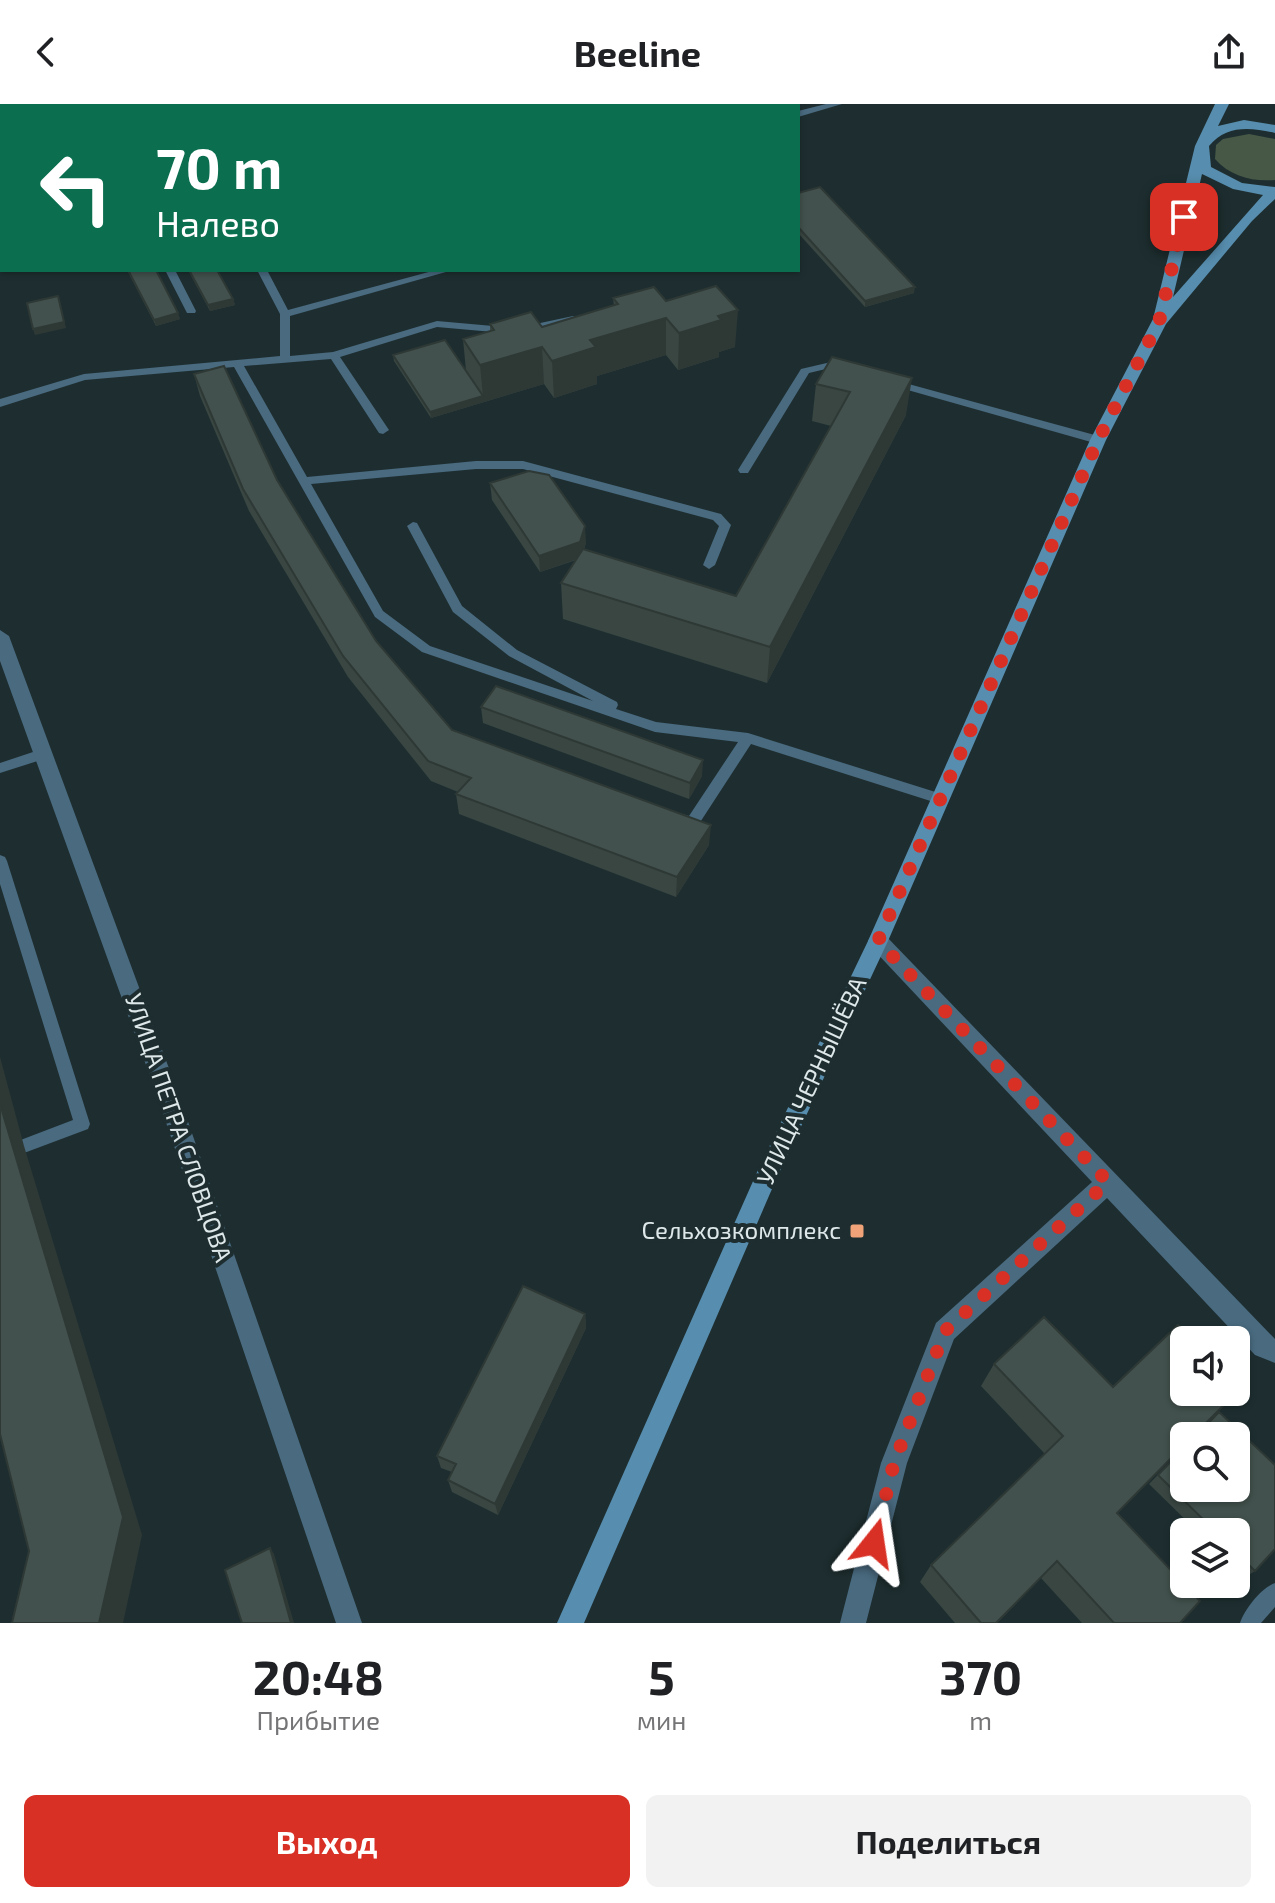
<!DOCTYPE html>
<html lang="ru">
<head>
<meta charset="utf-8">
<style>
  :root { --surface:#fff; --page:#f2f2f2; --text:#202124; --muted:#757577; --accent:#d93025 }
  body { margin:0; font-family:"Exo 2",sans-serif; background:var(--page); color:var(--text); height:100vh; display:flex; flex-direction:column; font-size:30px; white-space:nowrap }
  * { box-sizing:border-box; margin:0 }
  p { font-size:26px; color:var(--muted) }
  .icon { flex:none; width:44px; height:44px; fill:none; stroke:currentColor; stroke-width:2; stroke-linecap:round; stroke-linejoin:round }
  .map { position:relative; height:1519px; overflow:hidden }
  .details { display:flex; flex-direction:column; background:var(--surface); flex:1 }
  .details>* { flex:none }
  .hud { position:absolute; left:0px; top:0px; width:800px; height:168px; box-shadow:0 2px 6px #0004; background:#0b6e4f; color:#fff; overflow:hidden }
  .controls { position:absolute; left:1170px; top:1222px; display:grid; gap:16px }
  .controls a { display:grid; place-items:center; width:80px; height:80px; border-radius:12px; background:var(--surface); box-shadow:0 2px 6px #0004; font-size:40px }
  .pin { position:absolute; display:grid; place-items:center; width:68px; height:68px; color:#fff; margin:-34px; border-radius:16px; box-shadow:0 4px 12px #0006 }
  .me { position:absolute; width:88px; margin:-44px; rotate:15deg; stroke-linejoin:round; filter:drop-shadow(0 0 6px #0008) }
  .turn { display:flex; align-items:center; gap:28px; height:168px; padding:0 24px; font-size:36px }
  .turn .icon { width:104px; height:104px; stroke-width:2.5 }
  .turn b { display:block; font-size:56px; line-height:68px }
  .eta { display:flex; justify-content:space-evenly; align-items:center; height:136px; text-align:center }
  .eta b { font-size:48px; font-weight:700; line-height:56px }
  .button { display:flex; gap:16px; margin-top:auto; padding:16px 24px }
  .button a { flex:1; height:92px; border-radius:12px; background:var(--accent); color:#fff; font-size:32px; font-weight:700; line-height:92px; text-align:center }
  .button a+a { background:var(--page); color:var(--text) }
  header { display:flex; justify-content:space-between; align-items:center; height:104px; padding:0 24px; background:var(--surface); font-size:36px; font-weight:700 }
  .map>svg:first-child { display:block }
  .green { fill:#475946 }
  .lines { fill:none; stroke-linecap:round; stroke-linejoin:round }
  .lane { fill:#496a7f; fill-rule:evenodd }
  .street { fill:#496a7f; fill-rule:evenodd }
  .secondary { fill:#578dae; fill-rule:evenodd }
  .wall { fill:#394642 }
  .shaded-wall { fill:#2e3936 }
  .building { fill:#42514d; stroke:#2e3936; stroke-width:2 }
  .route { stroke:#d93025; stroke-width:14; stroke-dasharray:0 25.2 }
  .poi-dot { fill:#f0a378; stroke:#1e2e30; stroke-width:3 }
  .labels { text-anchor:middle; stroke-width:8; stroke-linejoin:round; paint-order:stroke }
  .street-label { font-size:24px; fill:#dee8ea; stroke:#1e2e30 }
  .poi-label { font-size:24px; fill:#dee8ea; stroke:#1e2e30; text-anchor:end }
</style>
</head>
<body>
<header><svg class="icon" aria-label="back" viewBox="0 0 24 24"><path d="M15 5l-7 7 7 7"/></svg>Beeline<svg class="icon" aria-label="share" viewBox="0 0 24 24"><path d="M12 15V3M7 8l5-5 5 5M5 13v7h14v-7"/></svg></header>
<div class="map">
<svg width="1275" height="1519" viewBox="0 0 1275 1519">
  <rect width="100%" height="100%" fill="#1e2e30"/>
  <path class="green" d="M1249 30 1275 35V76C1252 78 1230 72 1215 55L1216 41 1223 35Z"/>
  <g class="lines">
    <path class="lane" d="M81 0H91L92 2H82Z
      M174 0H184V2H174Z
      M635 0H645L646 2H636Z
      M826 0H842L798 13V7Z
      M165 166H175L196 207 195 209H187Z
      M257 166H267L288 206 436 166H453L290 212V252L333 248 437 217 517 224 573 212 578 215 573 218 517 230 437 223 340 253 389 326 383 330 379 329 331 255 244 262 307 373 476 357H523L721 410 731 421 715 461 709 465 703 461 719 422 713 416 523 365H476L311 380 383 507 430 542 593 597 509 552 453 508 407 422 413 418 417 419 462 502 517 546 617 598 618 601 616 605 656 618 748 629 945 691 947 695 945 699 940 700 751 640 697 723 692 724 674 718 672 714 674 710 679 709 689 712 738 638 655 628 422 548 375 513 234 263 85 276 0 303V295L84 270 280 252V210Z
      M831 258 848 265 843 268 830 264 809 269 748 369H740L738 366 801 265Z
      M894 276 1102 333 1104 336 1098 340 890 281 889 279Z
      M42 645 49 650 47 654 0 669V659Z
      M0 751 5 753 7 757 90 1020 88 1025 24 1049 18 1047 16 1042 18 1037 73 1016 0 780Z
      M1275 1479V1503L1261 1519H1240C1245 1505 1261 1484 1275 1479Z"/>
    <path class="street" d="M0 526 9 532 177 986 362 1519H336L155 986 0 557Z
      M878 828 885 831 1275 1235V1259L1255 1251 1107 1094 954 1235 907 1359 866 1519H840L881 1359 936 1219 1092 1078 871 843 868 837 871 831Z"/>
    <path class="secondary" d="M1215 0H1229L1218 22 1244 16 1275 21V29C1250 23 1226 21 1209 42L1211 63 1242 79 1275 83V95L1252 117 1166 220 1106 336 888 837 775 1078 584 1519H557L758 1066 868 837 1090 336 1153 215 1195 42ZM1202 70 1233 85 1263 91 1173 193Z"/>
  </g>
  <path class="wall" d="M233 0H409L401 2H234Z
    M798 89 914 189 865 203 798 129Z
    M127 166H156L180 215 156 222Z
    M188 166H217L233 195 235 201 210 207Z
    M613 194 666 197 735 243 719 248V253L678 266 666 251 597 272V280L554 294 544 280 431 314 394 257 393 251 466 267 463 235 490 228V220L542 223 614 202Z
    M832 253 906 311 767 579 563 515 561 479 576 456 540 468 492 396 490 379 586 439 584 445 736 492 831 322 812 317 816 280Z
    M194 270 277 376 376 537 452 626 709 741 676 793 459 710 456 690 458 688 431 677 348 573 249 407 200 292Z
    M481 603 702 672 689 695 483 619Z
    M585 1210 586 1224 498 1411 452 1388 448 1376 452 1368 441 1364 437 1352Z
    M1044 1213 1117 1409 1180 1519H1082L1041 1474 997 1519H955L920 1478 931 1461 1045 1350 981 1282 994 1260Z
    M1219 1308 1275 1361V1445L1255 1467 1244 1474 1236 1466V1428H1198L1149 1380 1184 1344V1384H1236V1332H1196Z"/>
  <path class="shaded-wall" d="M297 0H345V2H297Z
    M351 0H409L401 2H351Z
    M915 183 914 189 865 203V197Z
    M58 192 66 224 35 231 33 225Z
    M233 195 235 201 210 207 208 201Z
    M738 206 735 243 719 248V253L678 266 679 229 718 212Z
    M178 209 180 215 156 222 154 216Z
    M666 214V251L597 272V280L554 294 552 257 590 236Z
    M542 243 544 280 431 314 430 308 483 292 480 261Z
    M912 274 906 311 767 579 770 543Z
    M585 422 586 439 580 454 540 468 539 452Z
    M703 656 702 672 689 695 690 679Z
    M711 721 709 741 676 793 677 773Z
    M0 953 24 1042 142 1431 123 1519H99L0 1000Z
    M585 1210 586 1224 498 1411 495 1400Z
    M270 1444 274 1450 294 1519H291Z"/>
  <path class="building" d="M28 0H74L75 2H29Z
    M100 0H128V2H101Z
    M236 0H288L290 2H237Z
    M820 83 915 183 865 197 798 123V89Z
    M128 166H156L178 209 154 216Z
    M189 166H217L233 195 208 201Z
    M716 182 738 206 718 212 721 216 679 229 666 214 590 236 596 243 552 257 542 243 480 261 463 235 494 226 490 220 531 208 542 223 618 200 613 194 654 183 666 197Z
    M58 192 64 218 33 225 27 199Z
    M445 236 483 292 430 308 393 251Z
    M832 253 912 274 770 543 561 479 583 445 736 492 850 288 816 280Z
    M224 262 277 376 376 537 452 626 711 721 677 773 456 690 471 674 428 657 343 552 243 385 194 270Z
    M529 367 549 371 585 422 580 438 539 452 490 379Z
    M496 582 703 656 690 679 481 603Z
    M0 1000 123 1413 99 1519H12L29 1447 0 1330Z
    M523 1182 585 1210 495 1400 448 1376 456 1360 437 1352Z
    M1044 1213 1113 1283 1178 1221 1193 1236H1184V1288H1236V1277L1242 1283 1193 1332H1184V1341L1117 1409 1200 1497 1180 1519H1114L1057 1457 996 1519H981L931 1461 1063 1332 994 1260Z
    M1219 1308 1275 1361V1445L1255 1467 1236 1448V1428H1216L1158 1371 1184 1344V1384H1236V1332H1196Z
    M270 1444 291 1519H242L225 1466Z"/>
  <g class="lines">
    <path class="route" d="M874 1439 894 1359 945 1227 1108 1078 878 837 1098 336 1159 218 1184 113"/>
  </g>
  <rect class="poi-dot" x="849" y="1119" width="16" height="16" rx="4"/>
  <g class="labels">
    <g class="street-label">
      <text transform="translate(812 977) rotate(-65)" y="8">УЛИЦА ЧЕРНЫШЁВА</text>
      <text transform="translate(178 1024) rotate(71)" y="8">УЛИЦА ПЕТРА СЛОВЦОВА</text>
    </g>
    <g class="poi-label">
      <text x="841" y="1135">Сельхозкомплекс</text>
    </g>
  </g>
</svg>
<div class="controls">
<a><svg class="icon" aria-label="sound" viewBox="0 0 24 24"><path d="M4 9h4l5-4v14l-5-4H4zM17 9q2 3 0 6"/></svg></a>
<a><svg class="icon" aria-label="search" viewBox="0 0 24 24"><circle cx="10" cy="10" r="6"/><path d="M15 15l6 6"/></svg></a>
<a><svg class="icon" aria-label="layers" viewBox="0 0 24 24"><path d="M12 4l9 5-9 5-9-5zM3 14l9 5 9-5"/></svg></a>
</div>
<div class="pin" style="left:1184px;top:113px;background:#d93025"><svg class="icon" aria-label="arrive" viewBox="0 0 24 24"><path d="M6 21V4h12l-3 4 3 4H6"/></svg></div>
<svg class="me" style="left:874px;top:1439px" viewBox="-20 -20 40 40"><path d="M0-17L14 15 0 8-14 15z" fill="#d93025" stroke="#fff" stroke-width="4"/></svg>
<div class="hud">
<div class="turn"><svg class="icon" aria-label="left" viewBox="0 0 24 24"><path d="M17 20v-9H6M10 6l-5 5 5 5"/></svg><div><b>70 m</b>Налево</div></div>
</div>
</div>
<section class="details">
<div class="eta">
<div><b>20:48</b><p>Прибытие</p></div>
<div><b>5</b><p>мин</p></div>
<div><b>370</b><p>m</p></div>
</div>
<div class="button"><a>Выход</a><a>Поделиться</a></div>
</section>
</body>
</html>
